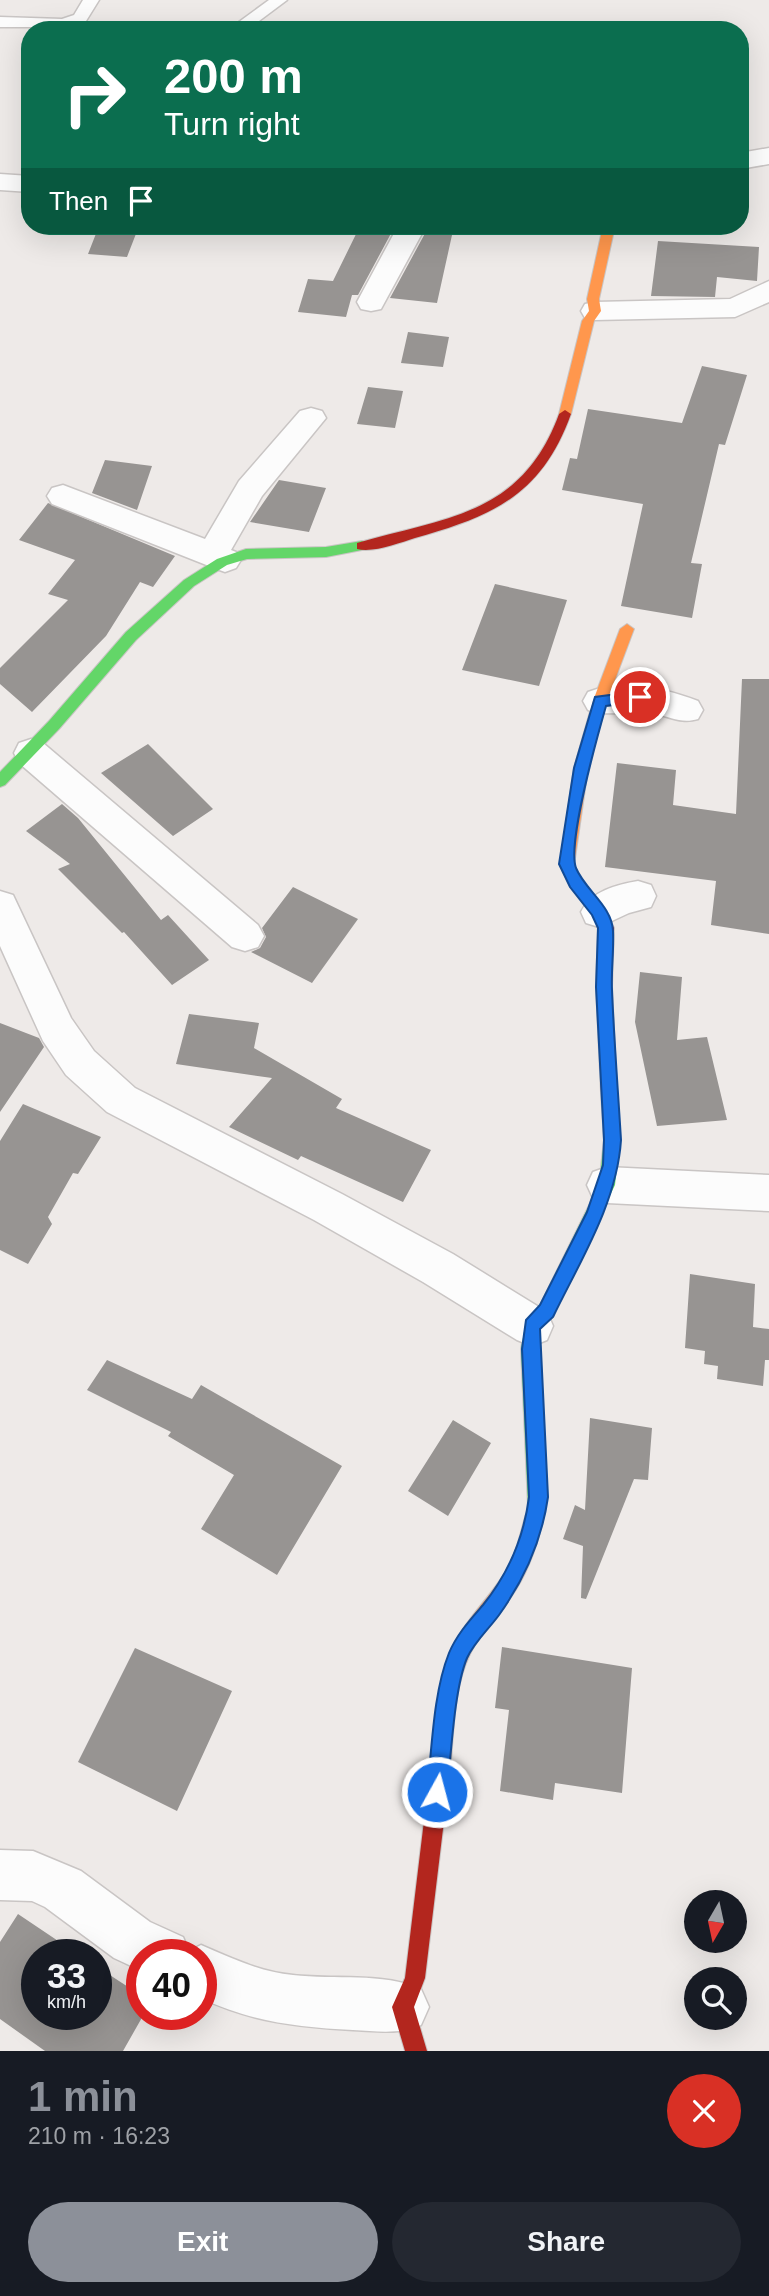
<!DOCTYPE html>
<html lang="en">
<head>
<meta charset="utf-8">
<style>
  :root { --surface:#171b24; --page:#242831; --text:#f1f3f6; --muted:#9ea1a6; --accent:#8c9099 }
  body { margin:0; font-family:Arial,sans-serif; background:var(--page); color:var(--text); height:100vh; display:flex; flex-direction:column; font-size:26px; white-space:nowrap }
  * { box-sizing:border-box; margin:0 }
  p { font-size:23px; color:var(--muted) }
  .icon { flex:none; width:38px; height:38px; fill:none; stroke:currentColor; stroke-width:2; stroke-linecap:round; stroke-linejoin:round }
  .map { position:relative; height:2051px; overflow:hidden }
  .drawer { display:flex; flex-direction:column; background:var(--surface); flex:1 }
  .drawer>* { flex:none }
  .top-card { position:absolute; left:21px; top:21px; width:728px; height:214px; border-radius:28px; box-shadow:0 7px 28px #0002; background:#0b6e4f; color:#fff; overflow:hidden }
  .needle { width:46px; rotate:189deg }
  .fabs { position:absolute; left:684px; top:1890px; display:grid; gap:14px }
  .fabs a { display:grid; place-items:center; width:63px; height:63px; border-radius:50%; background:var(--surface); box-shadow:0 7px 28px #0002; font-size:35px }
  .speed { position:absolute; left:21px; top:1939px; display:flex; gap:14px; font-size:35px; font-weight:700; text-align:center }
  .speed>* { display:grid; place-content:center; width:91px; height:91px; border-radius:50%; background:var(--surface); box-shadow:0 7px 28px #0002; line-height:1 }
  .speed small { font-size:18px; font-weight:400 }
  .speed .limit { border:10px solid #d22; background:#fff; color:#111 }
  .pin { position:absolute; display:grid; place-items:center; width:60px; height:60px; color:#fff; margin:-30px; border:4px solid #fff; border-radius:50%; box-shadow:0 2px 7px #0007 }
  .me { position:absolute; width:77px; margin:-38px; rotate:7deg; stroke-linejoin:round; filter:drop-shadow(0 0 5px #0008) }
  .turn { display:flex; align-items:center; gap:24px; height:147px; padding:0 28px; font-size:32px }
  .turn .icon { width:91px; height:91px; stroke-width:2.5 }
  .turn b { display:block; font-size:49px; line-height:60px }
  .then { display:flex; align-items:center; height:66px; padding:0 28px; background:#0003; gap:14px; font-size:26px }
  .round { display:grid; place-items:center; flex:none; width:74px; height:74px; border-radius:37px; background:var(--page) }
  .overview { display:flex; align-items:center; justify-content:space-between; height:119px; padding:0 28px }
  h1 { font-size:42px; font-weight:800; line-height:52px; color:var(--accent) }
  .cta { display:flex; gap:14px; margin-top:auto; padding:14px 28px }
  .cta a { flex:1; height:80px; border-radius:42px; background:var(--accent); color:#fff; font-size:28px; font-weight:800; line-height:80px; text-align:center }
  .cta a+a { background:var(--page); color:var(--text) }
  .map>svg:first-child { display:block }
  .building { fill:#979492 }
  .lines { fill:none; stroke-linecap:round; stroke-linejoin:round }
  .lane-casing { stroke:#c9c5c4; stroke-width:3 }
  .street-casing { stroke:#c9c5c4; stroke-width:3 }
  .fast-casing { stroke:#c9c5c4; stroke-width:2 }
  .slow-casing { stroke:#c9c5c4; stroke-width:2 }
  .jam-casing { stroke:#c9c5c4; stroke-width:2 }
  .lane { fill:#fcfcfc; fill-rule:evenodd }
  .street { fill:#fcfcfc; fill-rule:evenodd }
  .fast { fill:#63d668; fill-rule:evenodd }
  .slow { fill:#ff974d; fill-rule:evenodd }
  .jam { fill:#b3261e; fill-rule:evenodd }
  .route { fill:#1a73e8; stroke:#114b97; stroke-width:2 }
</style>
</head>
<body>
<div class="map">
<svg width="769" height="2051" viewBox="0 0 769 2051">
  <rect width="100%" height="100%" fill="#eeeae8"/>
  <path class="building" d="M99 226H139L127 257 88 254Z
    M360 226H395L358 295H352L346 317 298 312 308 279 333 281Z
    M429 226H454L437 303 390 298Z
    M658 241 759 247 757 281 717 277 715 297 651 296Z
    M408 332 449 337 443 367 401 363Z
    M702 366 747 375 725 445 719 444 691 563 702 564 692 618 621 606 643 504 562 490 570 458 577 459 588 409 682 423Z
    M368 387 403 391 395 428 357 424Z
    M105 460 152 466 137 510 92 493Z
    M279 480 326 488 309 532 250 522Z
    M48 503 175 556 153 587 140 582 106 636 32 712 0 684V668L68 600 48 594 75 560 19 540Z
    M495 584 567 600 539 686 462 670Z
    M742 679H769V934L711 925 716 881 605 867 617 763 676 770 673 805 736 814Z
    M148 744 213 809 173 836 101 773Z
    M62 804 78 818 161 920 168 915 209 960 172 985 124 932 122 933 58 869 70 864 26 831Z
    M293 887 358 919 312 983 251 952 260 948 266 937 262 928Z
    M640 972 682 977 677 1040 707 1037 727 1120 657 1126 635 1022Z
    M189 1014 259 1023 254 1048 342 1099 336 1108 431 1150 403 1202 301 1156 298 1160 229 1127 272 1078 176 1064Z
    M0 1023 39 1038 44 1047 0 1112Z
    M23 1104 101 1137 78 1174 73 1173 48 1217 52 1224 28 1264 0 1250V1141Z
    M690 1274 755 1284 753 1327 769 1329V1360H765L763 1386 717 1379 718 1366 704 1364 705 1351 685 1348Z
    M107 1360 192 1399 201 1385 342 1466 277 1575 201 1529 234 1475 168 1436 171 1432 87 1390Z
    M590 1418 652 1428 648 1480 634 1479 586 1599 581 1598 583 1546 563 1539 575 1505 585 1510Z
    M453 1420 491 1443 448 1516 408 1491Z
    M502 1647 632 1668 622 1793 555 1783 553 1800 500 1791 509 1710 495 1708Z
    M135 1648 232 1691 177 1811 78 1762Z
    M18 1914 79 1955H37V2014H96V1966L142 1996 144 2014 123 2051H45L0 2019V1942Z"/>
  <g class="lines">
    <defs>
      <path id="lane" d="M83 0H99L86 21 70 27H0V17L62 19 74 15Z
        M269 0H287L247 30H228Z"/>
      <path id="street" d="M769 148V164L740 169V153Z
        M0 174 30 176V192L0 190Z
        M398 226H426L381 309 371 311 361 309 357 302Z
        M769 281V302L735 317 595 320 585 318 581 311 585 304 595 302 730 299Z
        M311 408 322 411 326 418 262 496 231 550 236 552 241 560 236 568 225 572 214 568 52 504 47 496 52 488 63 485 205 539 239 481 300 411Z
        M633 686C656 687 677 693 698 701L703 710 698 719C682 724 671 717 655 714 633 710 609 717 588 710L583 701 588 692 600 688Z
        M31 739 43 743 258 925 264 936 258 947 245 951 232 947 19 763 14 753 19 743Z
        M638 881 651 885 656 896 651 907 629 913 599 927 586 923 581 912C591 891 616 885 638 881Z
        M0 891 13 895 71 1018 94 1051 135 1088 342 1194 453 1254 547 1312 553 1326 547 1340 532 1346 517 1340 423 1282 314 1220 107 1112 66 1075 43 1041 0 946Z
        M607 1167 769 1175V1211L607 1203 593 1198 587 1185 593 1172Z
        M0 1850 33 1851 81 1871 150 1922 183 1937 189 1951 201 1945C231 1958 260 1972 293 1975 335 1980 382 1972 421 1989L429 2007 421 2025C398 2035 377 2031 353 2030 297 2027 252 2022 201 1998V1955H142V1971L114 1958 45 1907 32 1901 0 1900Z"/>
      <path id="fast" d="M362 541 367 543V549L326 557 247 559 227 565 194 586 136 640 59 729 5 785 0 787V772L49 721 126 632 184 580 217 559 246 549 326 547Z
        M609 1085 615 1087 617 1092 620 1140 615 1185 552 1317 540 1329 539 1349 546 1506 543 1512 537 1515 531 1512 528 1506 521 1349 526 1320 540 1305 599 1185 604 1140 601 1092 603 1087Z"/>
      <path id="slow" d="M603 226H615L599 299 601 311 594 321 571 414 565 418 559 414 582 321 589 311 587 299Z
        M627 624 634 629 607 701 588 768 574 865 582 882 575 888 570 886 560 865 574 768 593 701 620 629Z
        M537 1497 543 1500 546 1506C540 1538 530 1570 511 1597 498 1616 481 1632 470 1654 453 1689 454 1733 450 1771L447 1778 440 1781 433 1778 430 1771C435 1723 436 1673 462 1631 476 1608 496 1590 509 1566 520 1545 522 1521 531 1500Z"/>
      <path id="jam" d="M565 410 571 414C542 495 493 516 415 538 399 543 374 553 357 549V543C447 517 522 515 559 414Z
        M575 876 580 878 604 908 614 928 612 987 617 1092 615 1097 609 1099 603 1097 601 1092 596 987 598 928 593 916 568 882Z
        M440 1761 447 1764 450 1771 425 1978 414 2007 427 2051H405L392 2007 405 1978 430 1771 433 1764Z"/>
    </defs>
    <use href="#lane" class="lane-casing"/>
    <use href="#street" class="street-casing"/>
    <use href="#fast" class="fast-casing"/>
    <use href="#slow" class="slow-casing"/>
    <use href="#jam" class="jam-casing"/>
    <use href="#lane" class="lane"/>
    <use href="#street" class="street"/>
    <use href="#fast" class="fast"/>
    <use href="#slow" class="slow"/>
    <use href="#jam" class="jam"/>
  </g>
  <path class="route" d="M640 691 645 693V701L606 706C598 734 567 844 576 868 585 890 612 906 613 931 614 951 611 971 612 990 614 1040 618 1090 621 1140 617 1203 580 1261 553 1317L540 1329 548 1497C542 1539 524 1580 499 1615 488 1630 475 1641 467 1658 454 1689 451 1757 447 1792L444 1799 437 1802 430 1799 427 1792C432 1749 433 1693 449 1653 457 1634 470 1620 483 1605 508 1574 524 1536 529 1497L522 1349 526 1320 540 1305 587 1212 603 1165 604 1140 596 987 598 928 592 915 570 887 559 864 574 768 595 697Z"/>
</svg>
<div class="fabs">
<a><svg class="needle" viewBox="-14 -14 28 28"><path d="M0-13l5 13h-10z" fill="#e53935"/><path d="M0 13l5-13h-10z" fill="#9ea1a6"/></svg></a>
<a><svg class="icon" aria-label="search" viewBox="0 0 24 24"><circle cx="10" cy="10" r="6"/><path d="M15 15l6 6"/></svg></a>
</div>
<div class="speed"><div>33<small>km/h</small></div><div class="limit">40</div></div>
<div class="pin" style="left:640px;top:697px;background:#d93025"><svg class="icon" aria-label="arrive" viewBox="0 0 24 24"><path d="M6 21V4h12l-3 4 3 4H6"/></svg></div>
<svg class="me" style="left:437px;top:1792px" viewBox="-20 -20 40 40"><circle r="17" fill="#1a73e8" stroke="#fff" stroke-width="3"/><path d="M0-11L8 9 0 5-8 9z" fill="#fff"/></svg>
<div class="top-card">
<div class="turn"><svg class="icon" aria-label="right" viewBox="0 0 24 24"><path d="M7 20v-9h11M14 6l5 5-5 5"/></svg><div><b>200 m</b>Turn right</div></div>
<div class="then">Then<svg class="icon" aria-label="arrive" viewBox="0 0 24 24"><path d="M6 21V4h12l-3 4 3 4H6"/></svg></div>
</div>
</div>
<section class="drawer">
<div class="overview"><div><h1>1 min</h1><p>210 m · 16:23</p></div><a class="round" style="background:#d93025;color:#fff"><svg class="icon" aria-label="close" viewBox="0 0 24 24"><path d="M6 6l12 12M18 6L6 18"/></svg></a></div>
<div class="cta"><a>Exit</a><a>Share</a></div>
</section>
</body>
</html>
